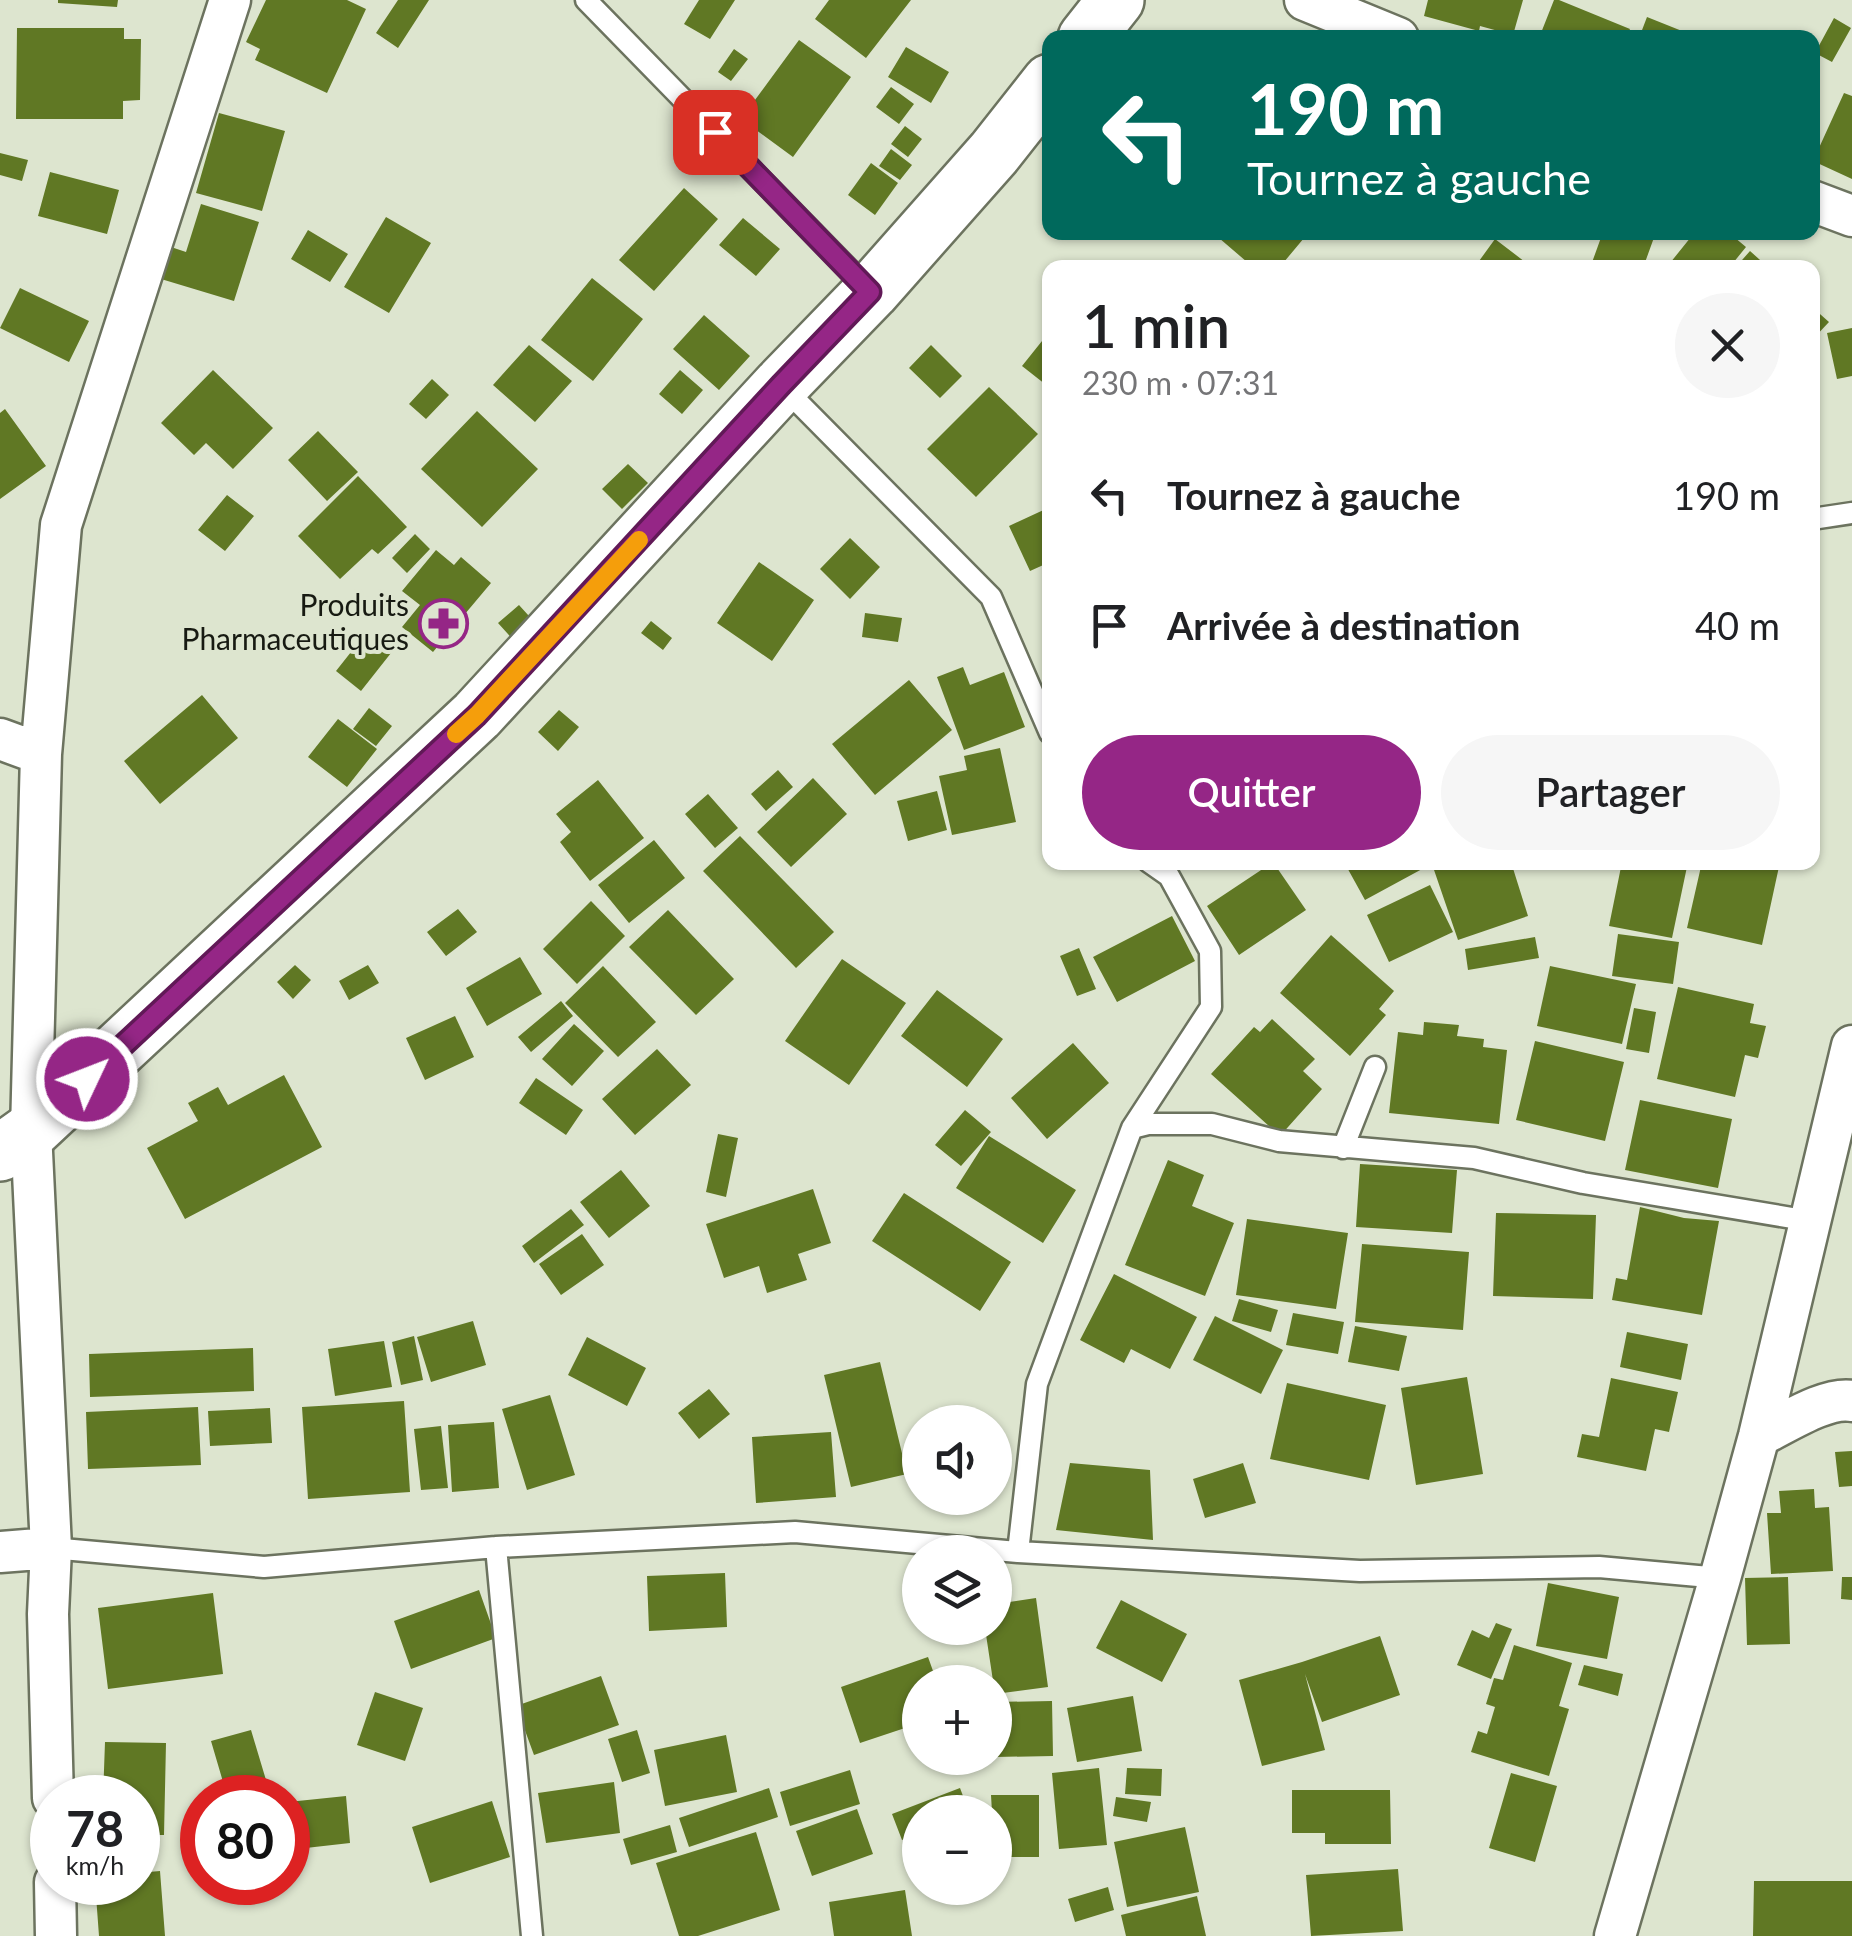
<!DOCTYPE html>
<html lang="fr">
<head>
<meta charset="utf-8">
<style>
  :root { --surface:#fff; --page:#f6f6f6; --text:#202124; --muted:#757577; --accent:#952686 }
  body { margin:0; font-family:Lato,sans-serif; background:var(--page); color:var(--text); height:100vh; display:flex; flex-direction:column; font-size:38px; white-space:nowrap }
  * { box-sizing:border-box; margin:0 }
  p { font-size:32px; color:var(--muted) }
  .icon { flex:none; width:55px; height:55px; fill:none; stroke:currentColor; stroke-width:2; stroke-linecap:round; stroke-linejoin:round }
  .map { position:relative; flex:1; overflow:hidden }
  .side { position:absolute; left:1042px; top:260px; width:778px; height:610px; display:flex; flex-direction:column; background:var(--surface); border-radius:20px; box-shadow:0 2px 8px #0004 }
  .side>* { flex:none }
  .guide { position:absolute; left:1042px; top:30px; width:778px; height:210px; border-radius:20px; box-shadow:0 2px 8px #0004; background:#00695c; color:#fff; overflow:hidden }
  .controls { position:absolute; left:902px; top:1405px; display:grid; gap:20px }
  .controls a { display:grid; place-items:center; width:110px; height:110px; border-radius:50%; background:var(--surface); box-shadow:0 2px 8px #0004; font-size:50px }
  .speed { position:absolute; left:30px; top:1775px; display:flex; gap:20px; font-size:50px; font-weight:700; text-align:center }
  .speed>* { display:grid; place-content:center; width:130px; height:130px; border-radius:50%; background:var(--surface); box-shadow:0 2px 8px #0004; line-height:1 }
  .speed small { font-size:25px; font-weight:400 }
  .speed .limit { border:15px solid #d22; background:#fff; color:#111 }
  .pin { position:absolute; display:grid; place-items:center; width:85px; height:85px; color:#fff; margin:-42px; border-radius:20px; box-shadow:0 5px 15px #0006 }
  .me { position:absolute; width:110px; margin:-55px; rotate:47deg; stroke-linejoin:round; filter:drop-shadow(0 0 8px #0008) }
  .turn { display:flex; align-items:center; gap:35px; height:210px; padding:0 40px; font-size:45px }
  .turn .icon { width:130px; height:130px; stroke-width:2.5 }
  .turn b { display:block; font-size:70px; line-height:85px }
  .round { display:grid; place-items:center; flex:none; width:105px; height:105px; border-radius:52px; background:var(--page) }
  .headline { display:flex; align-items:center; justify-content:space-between; height:170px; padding:0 40px }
  h1 { font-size:60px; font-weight:600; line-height:75px }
  .action { display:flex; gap:20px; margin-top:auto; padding:20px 40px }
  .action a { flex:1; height:115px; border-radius:60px; background:var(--accent); color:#fff; font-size:40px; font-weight:600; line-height:115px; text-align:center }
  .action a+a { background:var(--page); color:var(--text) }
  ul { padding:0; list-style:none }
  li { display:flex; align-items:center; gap:30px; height:130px; padding:0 40px }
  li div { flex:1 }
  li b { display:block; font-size:38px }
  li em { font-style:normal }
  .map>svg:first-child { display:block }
  .building { fill:#607824 }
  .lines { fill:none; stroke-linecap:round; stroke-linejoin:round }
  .service-casing { stroke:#6c735f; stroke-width:25 }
  .minor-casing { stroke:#6c735f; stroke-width:45 }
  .trunk-casing { stroke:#6c735f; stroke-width:60 }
  .service { stroke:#fff; stroke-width:20 }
  .minor { stroke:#fff; stroke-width:40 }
  .trunk { stroke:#fff; stroke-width:55 }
  .route-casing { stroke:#611957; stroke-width:25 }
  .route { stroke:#952686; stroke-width:18 }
  .slow { stroke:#f59e0b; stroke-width:18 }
  .labels { text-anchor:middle; stroke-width:8; stroke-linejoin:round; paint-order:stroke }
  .poi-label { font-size:30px; fill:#171a12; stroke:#dde5cf; text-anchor:end }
</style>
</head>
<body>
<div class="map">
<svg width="1852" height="1936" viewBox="0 0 1852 1936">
  <rect width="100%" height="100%" fill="#dde5cf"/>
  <path class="building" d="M58 0H118L117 7 58 3Z
    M266 0H347L366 9 327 93 255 60 260 49 246 42Z
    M398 0H429L398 48 376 33Z
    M699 0H735L710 39 684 24Z
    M829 0H911L866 58 815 19Z
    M1428 0H1523L1513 35 1480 26 1479 31 1424 16Z
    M1554 0H1559L1630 29 1626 38H1539Z
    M1647 17 1697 37V38H1639Z
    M1834 18 1851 28 1832 62 1815 53Z
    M17 28H124V39H141L140 100 123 101V119H16Z
    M799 40 851 77 793 157 741 119Z
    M906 47 949 72 931 103 888 77Z
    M734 49 748 59 731 81 718 72Z
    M891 87 914 104 899 124 876 107Z
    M1844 93 1852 96V179L1813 161Z
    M219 113 285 131 262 211 196 193Z
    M905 126 922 139 908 157 891 144Z
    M891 149 912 165 900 180 879 166Z
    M0 153 28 160 22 181 0 175Z
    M871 163 898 183 875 215 848 195Z
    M50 172 119 190 107 234 38 216Z
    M684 188 718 219 654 291 619 260Z
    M201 204 259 222 234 301 161 279 171 247 186 252Z
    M386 217 431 243 389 313 344 287Z
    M743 218 780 249 756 276 719 245Z
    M308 230 348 254 330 282 291 259Z
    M1212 232H1309L1279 268H1254Z
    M1603 232H1656L1643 268H1590Z
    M1695 232H1728L1746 247 1729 268H1666Z
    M1495 239 1533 268H1474Z
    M1750 251 1769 268H1735Z
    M592 278 643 319 593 381 541 340Z
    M20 288 89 321 69 362 0 328Z
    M1812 307 1829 322 1812 340Z
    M704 315 750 356 719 390 673 349Z
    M1852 328V376L1837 379 1827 333Z
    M1050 331V388L1022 366Z
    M529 345 572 381 535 422 493 385Z
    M931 345 962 376 940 398 909 368Z
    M213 370 273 428 233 469 206 443 194 455 161 423Z
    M680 370 703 390 682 414 659 394Z
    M432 379 449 395 426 419 409 404Z
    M989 387 1038 434 976 497 927 449Z
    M5 409 46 466 0 499V413Z
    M477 411 538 469 482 527 421 469Z
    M318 431 358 472 327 501 288 460Z
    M628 464 648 483 622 509 602 489Z
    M358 476 407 527 378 554 372 549 340 579 298 536Z
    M227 495 254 516 225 551 198 530Z
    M1050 507V562L1030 571 1009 526Z
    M415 534 430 549 407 573 392 558Z
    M850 538 880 567 850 599 820 569Z
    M436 550 454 565 461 557 491 583 433 652 402 627 420 605 402 591Z
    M759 562 814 600 772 661 717 623Z
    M519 605 538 626 518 645 498 623Z
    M865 613 902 618 898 642 862 637Z
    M651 621 672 638 663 650 641 633Z
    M366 633 391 653 361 691 336 671Z
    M963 667 970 685 1004 672 1025 727 964 750 937 677Z
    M909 680 952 730 875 795 832 744Z
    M202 695 238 738 160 804 124 761Z
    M369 708 392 726 376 746 353 729Z
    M559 710 579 727 558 751 538 732Z
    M338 719 377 749 347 787 308 757Z
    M1000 748 1016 822 952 835 939 776 967 770 964 756Z
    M778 770 793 787 766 811 751 794Z
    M813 778 847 814 791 867 757 832Z
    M598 780 644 838 590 881 560 842 571 832 556 814Z
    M937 791 947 830 908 841 897 801Z
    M708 794 738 828 715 848 685 814Z
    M740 836 834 932 796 968 703 871Z
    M654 840 685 878 629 923 598 885Z
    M1273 862 1306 910 1239 955 1207 906Z
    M1344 862H1435L1365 900Z
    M1448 862H1511L1528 916 1458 940 1433 867Z
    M1622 862H1688L1672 938 1609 926Z
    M1702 862H1780L1762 945 1687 928Z
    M1430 885 1453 932 1389 962 1367 915Z
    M591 901 625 936 577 984 543 949Z
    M458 909 477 932 446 956 427 932Z
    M668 910 734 979 696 1015 629 947Z
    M1172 916 1195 961 1117 1002 1093 957Z
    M1618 934 1679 942 1673 984 1612 976Z
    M1331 935 1394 991 1379 1009 1386 1015 1350 1056 1280 993Z
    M1535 937 1539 958 1468 970 1465 949Z
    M1079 948 1096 989 1077 996 1060 956Z
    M520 957 542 994 487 1026 466 988Z
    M842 959 906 1003 849 1085 785 1041Z
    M295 965 311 980 293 999 277 982Z
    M368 965 379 983 349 1000 339 981Z
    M603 966 656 1022 618 1057 565 1003Z
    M1550 966 1636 984 1622 1044 1537 1026Z
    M1678 987 1754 1004 1750 1023 1766 1026 1758 1058 1745 1055 1735 1097 1657 1079Z
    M937 990 1003 1039 967 1087 901 1036Z
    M561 1001 573 1016 531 1052 518 1037Z
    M1634 1008 1656 1012 1649 1053 1626 1049Z
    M455 1016 474 1057 425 1080 406 1038Z
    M1272 1019 1315 1059 1303 1071 1322 1089 1280 1136 1211 1074 1254 1027 1260 1032Z
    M1424 1022 1459 1025 1457 1036 1484 1039 1483 1047 1507 1050 1499 1124 1389 1113 1398 1032 1423 1035Z
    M574 1024 604 1051 572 1086 542 1059Z
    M1535 1041 1624 1062 1605 1141 1516 1120Z
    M1073 1043 1109 1083 1047 1139 1011 1098Z
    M657 1049 691 1085 635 1135 602 1099Z
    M284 1075 322 1147 185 1219 147 1148 198 1121 188 1103 218 1087 228 1105Z
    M536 1078 583 1110 566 1135 519 1103Z
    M1640 1100 1732 1119 1718 1188 1625 1170Z
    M965 1110 991 1132 961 1166 935 1145Z
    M718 1134 738 1138 726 1197 706 1192Z
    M989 1136 1076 1190 1043 1243 956 1188Z
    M1168 1160 1204 1175 1192 1206 1234 1223 1205 1296 1125 1265Z
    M1360 1164 1457 1170 1452 1233 1356 1227Z
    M621 1170 650 1206 609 1238 580 1202Z
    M813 1189 831 1243 798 1254 807 1280 767 1293 759 1266 724 1278 706 1224Z
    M904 1193 1011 1262 980 1311 872 1241Z
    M1640 1207 1684 1218 1719 1221 1702 1315 1612 1300 1616 1278 1627 1280Z
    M571 1209 584 1225 534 1263 522 1246Z
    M1496 1213 1596 1215 1593 1299 1493 1296Z
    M1247 1219 1348 1233 1336 1309 1236 1295Z
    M582 1234 604 1265 561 1295 539 1264Z
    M1362 1244 1469 1252 1463 1330 1355 1322Z
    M1114 1274 1197 1317 1170 1369 1131 1349 1124 1363 1080 1340Z
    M1239 1299 1278 1310 1271 1332 1232 1321Z
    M1293 1313 1344 1322 1338 1354 1286 1345Z
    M1215 1316 1283 1350 1261 1394 1193 1360Z
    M473 1321 486 1365 431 1382 417 1337Z
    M1355 1326 1407 1336 1399 1371 1348 1362Z
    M1627 1332 1688 1344 1681 1380 1620 1367Z
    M414 1336 423 1380 401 1385 392 1342Z
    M587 1337 646 1368 627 1406 568 1375Z
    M384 1341 392 1387 335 1396 328 1349Z
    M253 1348 254 1391 90 1397 89 1354Z
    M880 1362 907 1474 851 1487 824 1375Z
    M1467 1377 1483 1474 1416 1485 1401 1388Z
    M1611 1378 1678 1392 1669 1432 1655 1429 1646 1471 1577 1457 1582 1434 1599 1437Z
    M1287 1383 1386 1405 1369 1480 1270 1459Z
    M709 1389 730 1414 699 1439 678 1413Z
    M550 1395 575 1475 527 1490 502 1409Z
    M404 1401 410 1492 308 1499 302 1407Z
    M198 1407 201 1465 88 1469 86 1412Z
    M270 1408 272 1443 210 1446 208 1411Z
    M494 1422 499 1488 452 1492 448 1425Z
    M441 1426 448 1488 421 1490 414 1429Z
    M831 1432 836 1497 756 1503 752 1437Z
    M1852 1451V1486L1839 1487 1835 1452Z
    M1070 1463 1150 1470 1153 1540 1056 1530Z
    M1243 1463 1256 1503 1205 1518 1193 1479Z
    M1814 1489 1815 1508 1829 1507 1833 1571 1771 1574 1767 1513H1781L1779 1491Z
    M725 1573 727 1627 649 1631 647 1576Z
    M1788 1577 1790 1644 1747 1645 1745 1578Z
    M1842 1577H1852V1600L1841 1599Z
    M1548 1583 1619 1597 1607 1659 1536 1646Z
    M479 1590 496 1638 411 1669 394 1621Z
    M213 1593 223 1674 108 1689 98 1608Z
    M1036 1598 1048 1687 995 1694 985 1628H995V1604Z
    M1121 1600 1187 1634 1162 1682 1096 1648Z
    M1496 1623 1512 1629 1491 1679 1457 1665 1472 1630 1489 1638Z
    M1380 1636 1400 1695 1322 1722 1305 1674 1325 1750 1262 1766 1239 1680 1302 1662Z
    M1514 1645 1572 1663 1559 1706 1569 1709 1549 1776 1471 1752 1478 1731 1487 1734 1495 1707 1486 1704 1494 1678 1503 1680Z
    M928 1657 937 1682H920V1723L860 1743 841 1687Z
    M1584 1665 1623 1674 1618 1696 1578 1685Z
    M601 1676 619 1725 534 1755 516 1706Z
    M375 1692 423 1708 405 1761 357 1745Z
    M1133 1696 1142 1751 1077 1762 1067 1708Z
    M1052 1701 1053 1756 995 1757V1702Z
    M251 1730 266 1780 226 1792 211 1741Z
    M637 1730 650 1773 622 1782 608 1739Z
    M726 1735 737 1792 665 1806 654 1750Z
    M105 1742 166 1743 164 1835H138V1798H103Z
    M1099 1768 1107 1845 1059 1849 1052 1773Z
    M1127 1768 1162 1769 1161 1796 1125 1794Z
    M850 1770 860 1804 790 1826 780 1792Z
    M1511 1773 1557 1786 1535 1862 1489 1848Z
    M614 1782 620 1833 546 1843 538 1793Z
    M769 1788 778 1817 689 1847 679 1818Z
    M960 1788 969 1812H920V1833L902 1840 892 1814Z
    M1292 1790H1390L1391 1844H1325V1833H1292Z
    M991 1795H1039V1857H995V1812H992Z
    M346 1796 350 1843 288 1850V1802Z
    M1116 1797 1151 1802 1147 1822 1113 1816Z
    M492 1801 510 1857 430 1883 412 1827Z
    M857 1809 873 1854 812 1876 796 1831Z
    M670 1825 677 1852 631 1865 623 1839Z
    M1185 1827 1199 1892 1127 1907 1114 1842Z
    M756 1832 780 1910 698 1936H679L656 1863Z
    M1398 1869 1403 1931 1311 1936 1306 1875Z
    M160 1871 165 1936H99L95 1882H138V1873Z
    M1754 1881H1852V1936H1753Z
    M1108 1887 1114 1910 1075 1922 1068 1899Z
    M905 1890 912 1936H834L829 1902Z
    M1197 1896 1206 1936H1126L1121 1915Z"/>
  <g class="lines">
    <defs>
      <path id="service" d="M586 0 869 290
        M784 388 991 597 1050 733
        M1812 519 1852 513
        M1132 1128 1148 1124H1212L1279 1141 1474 1158 1583 1183 1810 1221
        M1343 1148 1375 1067
        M496 1547 532 1936
        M51 1548 264 1567 496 1547 795 1532 1018 1552 1360 1571 1599 1567 1720 1578
        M1018 1552 1037 1384 1132 1128 1211 1007 1210 951 1169 876 1149 862"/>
      <path id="minor" d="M1305 0 1398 38
        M1812 201 1852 216
        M0 739 41 754
        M1759 1436C1783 1425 1826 1396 1852 1401
        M0 1552 51 1548
        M53 1798 48 1614 51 1548 31 1131 41 754 61 525 230 0
        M55 1882 56 1936
        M1615 1936 1720 1578 1759 1436 1852 1046"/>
      <path id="trunk" d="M1086 38 1116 0
        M0 1153 31 1131 477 715 781 385 871 292 994 153 1050 82"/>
    </defs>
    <use href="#service" class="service-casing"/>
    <use href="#minor" class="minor-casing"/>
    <use href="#trunk" class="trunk-casing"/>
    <use href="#service" class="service"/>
    <use href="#minor" class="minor"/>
    <use href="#trunk" class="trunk"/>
  </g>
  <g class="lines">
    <defs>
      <path id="route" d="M87 1079 477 715 781 385 870 292 715 132"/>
    </defs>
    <use href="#route" class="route-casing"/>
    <use href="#route" class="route"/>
    <path class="slow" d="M456 734 477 715 639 540"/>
  </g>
  <defs>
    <symbol id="pharmacy-ring" viewBox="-11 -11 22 22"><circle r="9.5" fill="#dde5cf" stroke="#952686" stroke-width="1.5"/><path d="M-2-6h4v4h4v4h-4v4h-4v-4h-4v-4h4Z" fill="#952686"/></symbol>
  </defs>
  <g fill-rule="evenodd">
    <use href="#pharmacy-ring" x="416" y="596" width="55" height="55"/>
  </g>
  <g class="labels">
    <g class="poi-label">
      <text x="409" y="616">Produits<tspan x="409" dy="34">Pharmaceutiques</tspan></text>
    </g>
  </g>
</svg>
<div class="controls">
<a><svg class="icon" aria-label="sound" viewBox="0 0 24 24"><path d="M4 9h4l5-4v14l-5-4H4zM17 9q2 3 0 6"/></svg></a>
<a><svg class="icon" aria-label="layers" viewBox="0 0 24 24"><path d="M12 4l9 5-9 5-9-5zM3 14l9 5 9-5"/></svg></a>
<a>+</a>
<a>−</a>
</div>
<div class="speed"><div>78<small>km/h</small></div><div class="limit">80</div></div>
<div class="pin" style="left:715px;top:132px;background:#d93025"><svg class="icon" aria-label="arrive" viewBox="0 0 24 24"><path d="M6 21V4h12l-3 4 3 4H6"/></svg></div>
<svg class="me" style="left:87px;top:1079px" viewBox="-20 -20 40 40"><circle r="17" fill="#952686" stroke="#fff" stroke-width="3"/><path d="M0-11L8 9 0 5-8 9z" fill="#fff"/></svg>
<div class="guide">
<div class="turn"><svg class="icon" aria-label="left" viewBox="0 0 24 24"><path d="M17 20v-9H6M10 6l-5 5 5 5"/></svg><div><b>190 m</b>Tournez à gauche</div></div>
</div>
<section class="side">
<div class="headline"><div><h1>1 min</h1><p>230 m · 07:31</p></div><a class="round"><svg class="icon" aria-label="close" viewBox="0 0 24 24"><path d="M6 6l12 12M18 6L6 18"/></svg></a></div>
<ul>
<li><svg class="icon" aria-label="left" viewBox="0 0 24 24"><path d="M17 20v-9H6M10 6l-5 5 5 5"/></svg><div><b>Tournez à gauche</b></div><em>190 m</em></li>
<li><svg class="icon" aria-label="arrive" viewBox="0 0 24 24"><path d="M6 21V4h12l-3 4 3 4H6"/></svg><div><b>Arrivée à destination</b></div><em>40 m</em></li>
</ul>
<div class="action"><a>Quitter</a><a>Partager</a></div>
</section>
</div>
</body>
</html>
